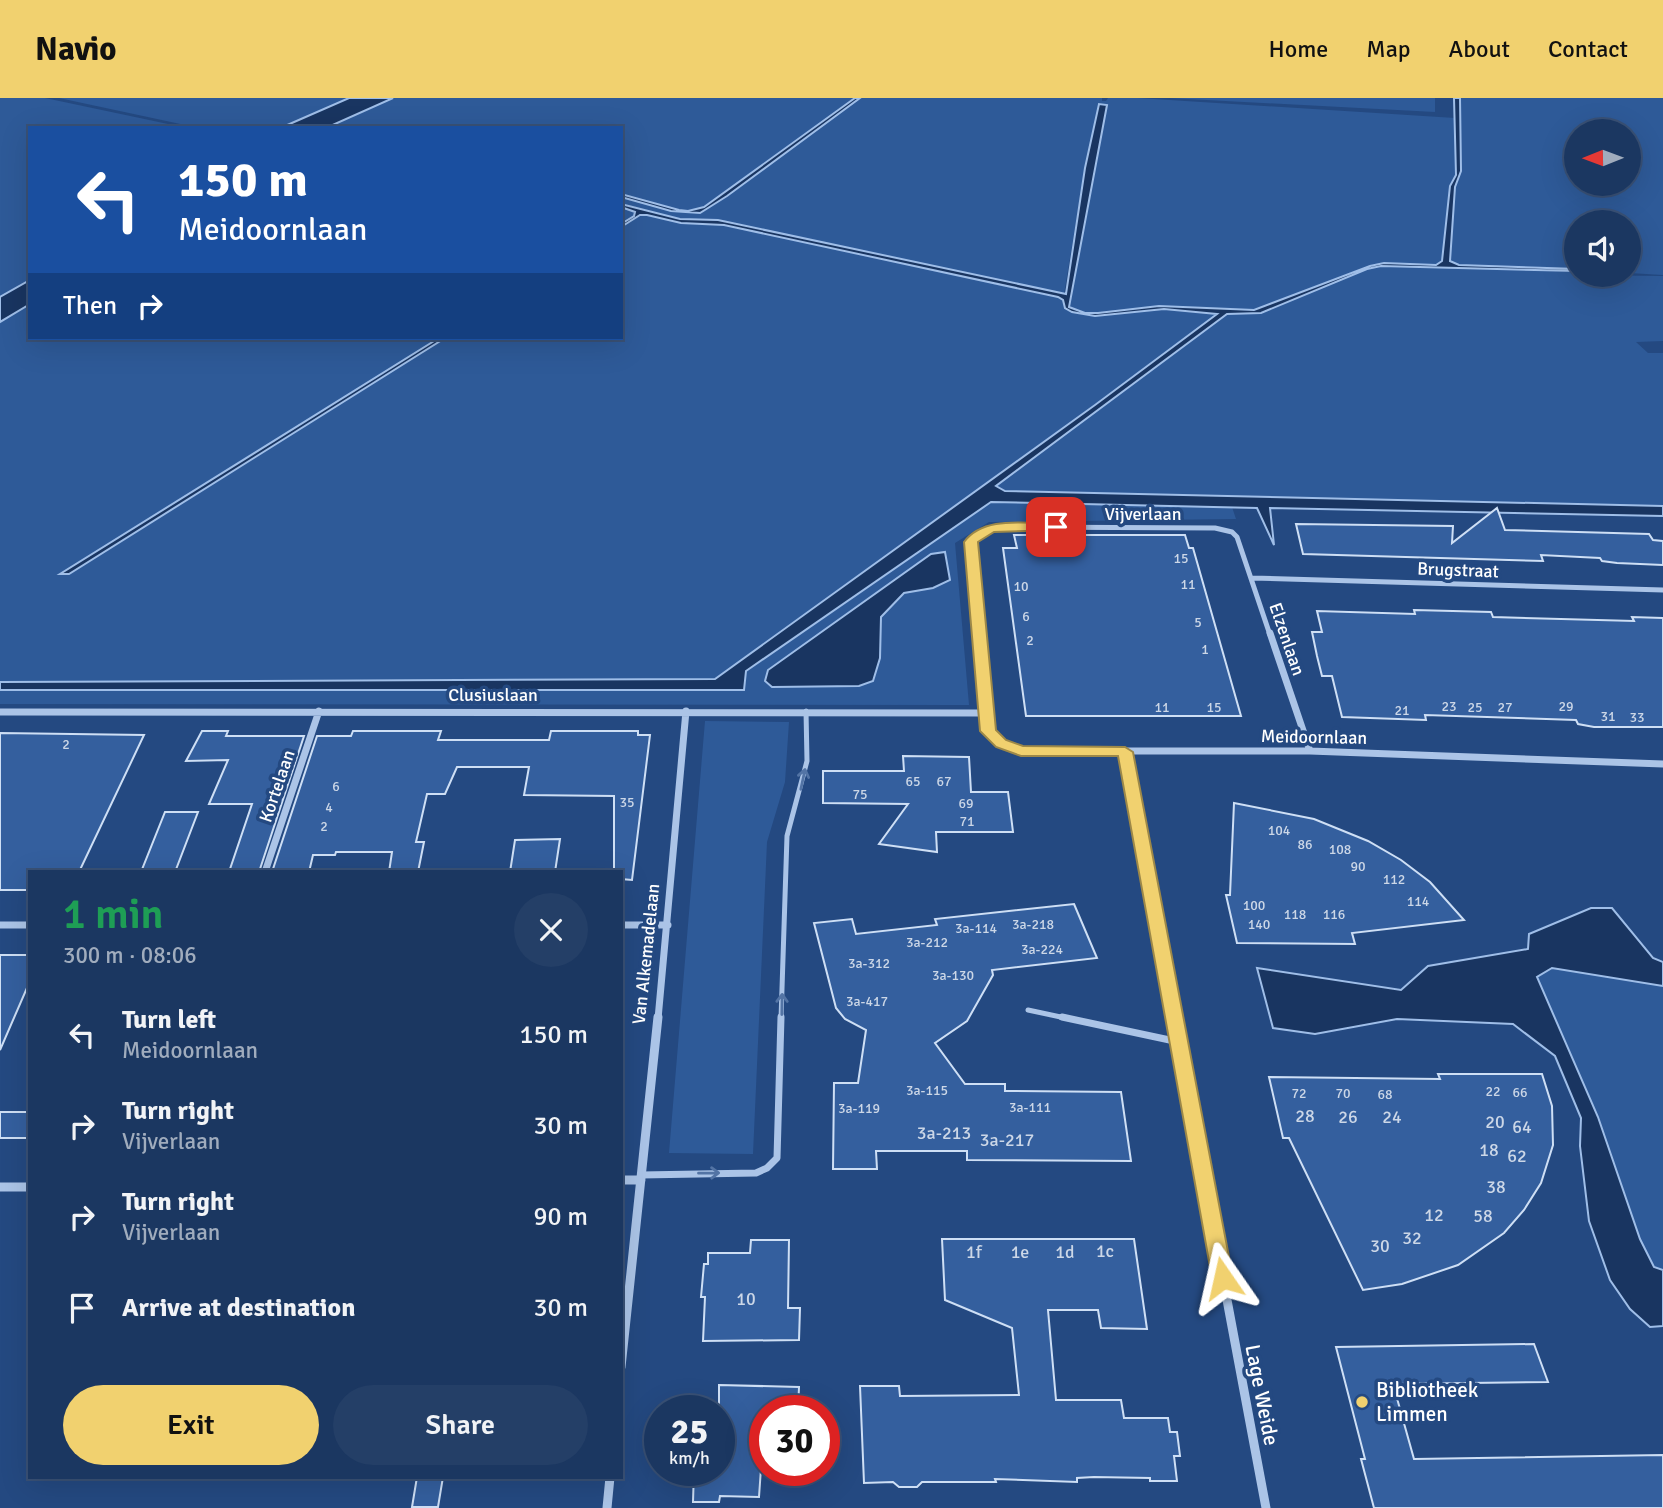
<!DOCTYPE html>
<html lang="en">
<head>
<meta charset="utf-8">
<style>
  :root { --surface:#1b3761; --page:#243f67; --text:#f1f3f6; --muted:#a0acbd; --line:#395176; --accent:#f1d16f }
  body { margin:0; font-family:Signika,sans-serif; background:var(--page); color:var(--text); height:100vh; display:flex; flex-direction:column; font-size:26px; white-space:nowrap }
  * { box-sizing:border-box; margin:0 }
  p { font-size:23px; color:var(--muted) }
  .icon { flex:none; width:38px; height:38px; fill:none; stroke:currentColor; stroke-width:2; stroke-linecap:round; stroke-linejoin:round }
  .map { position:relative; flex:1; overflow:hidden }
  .drawer { position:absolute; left:28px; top:772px; width:595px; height:609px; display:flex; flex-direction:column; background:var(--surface); border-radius:0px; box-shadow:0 7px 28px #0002,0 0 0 2px var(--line) }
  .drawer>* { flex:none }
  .hud { position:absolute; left:28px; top:28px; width:595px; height:214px; border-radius:0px; box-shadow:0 7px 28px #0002,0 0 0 2px var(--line); background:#1a4fa0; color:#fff; overflow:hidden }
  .needle { width:46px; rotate:269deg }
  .controls { position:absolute; left:1564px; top:21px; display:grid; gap:14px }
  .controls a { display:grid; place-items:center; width:77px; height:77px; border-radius:50%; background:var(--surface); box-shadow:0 7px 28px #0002,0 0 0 2px var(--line); font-size:35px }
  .speed { position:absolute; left:644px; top:1297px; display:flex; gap:14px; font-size:35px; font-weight:700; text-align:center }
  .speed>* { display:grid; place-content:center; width:91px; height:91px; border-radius:50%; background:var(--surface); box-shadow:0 7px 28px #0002,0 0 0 2px var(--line); line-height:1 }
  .speed small { font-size:18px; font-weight:400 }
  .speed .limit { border:10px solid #d22; background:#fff; color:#111 }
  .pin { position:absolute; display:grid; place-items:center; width:60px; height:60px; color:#fff; margin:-30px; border-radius:14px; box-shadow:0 4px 10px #0006 }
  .me { position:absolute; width:77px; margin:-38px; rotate:349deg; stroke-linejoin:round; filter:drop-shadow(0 0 5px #0008) }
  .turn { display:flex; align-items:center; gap:24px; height:147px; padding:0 35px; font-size:32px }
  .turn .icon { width:91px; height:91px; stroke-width:2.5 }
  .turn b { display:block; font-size:49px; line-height:60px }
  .then { display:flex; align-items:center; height:66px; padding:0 35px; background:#0003; gap:14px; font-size:26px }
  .round { display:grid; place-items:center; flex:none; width:74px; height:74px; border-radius:37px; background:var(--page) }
  .head { display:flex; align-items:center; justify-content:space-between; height:119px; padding:0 35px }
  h1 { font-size:42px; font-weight:600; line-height:52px; color:#1e9e55 }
  .primary-button { display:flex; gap:14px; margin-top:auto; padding:14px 35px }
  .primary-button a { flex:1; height:80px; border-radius:42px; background:var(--accent); color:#111; font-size:28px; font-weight:600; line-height:80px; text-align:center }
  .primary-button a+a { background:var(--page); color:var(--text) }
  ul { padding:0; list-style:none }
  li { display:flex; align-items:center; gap:21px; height:91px; padding:0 35px }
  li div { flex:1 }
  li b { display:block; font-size:26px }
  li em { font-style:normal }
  header { display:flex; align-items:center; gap:42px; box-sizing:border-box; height:98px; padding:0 35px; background:var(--accent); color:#111 }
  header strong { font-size:33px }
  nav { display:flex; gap:38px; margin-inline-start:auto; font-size:24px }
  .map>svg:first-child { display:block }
  .green { fill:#2e5a98; fill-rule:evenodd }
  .water { fill:#193561; stroke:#9fbee8; stroke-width:2 }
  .building { fill:#345f9e; stroke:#cedff5; stroke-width:2 }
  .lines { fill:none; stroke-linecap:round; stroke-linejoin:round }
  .lane-far1 { stroke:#abc4e7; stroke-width:5 }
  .lane { stroke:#abc4e7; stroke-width:7 }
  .street-far2 { stroke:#abc4e7; stroke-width:5 }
  .street-far1 { stroke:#abc4e7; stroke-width:7 }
  .street { stroke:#abc4e7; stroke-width:9 }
  .oneway { stroke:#5374a5 }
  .route { fill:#f1d16f; stroke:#9d8848; stroke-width:2 }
  .poi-dot { fill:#f1d16f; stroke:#244981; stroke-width:2.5 }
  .labels { text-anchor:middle; stroke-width:7; stroke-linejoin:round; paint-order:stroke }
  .number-label { font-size:14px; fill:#ccd7e7 }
  .street-label { font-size:18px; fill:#fff; stroke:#244981 }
  .near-number-label { font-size:18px; fill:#ccd7e7 }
  .near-poi-label { font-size:21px; fill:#fff; stroke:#244981; text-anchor:start }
  .near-street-label { font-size:21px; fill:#fff; stroke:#244981 }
</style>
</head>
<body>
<header>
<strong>Navio</strong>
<nav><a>Home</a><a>Map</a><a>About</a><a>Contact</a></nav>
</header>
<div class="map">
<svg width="1663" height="1410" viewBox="0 0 1663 1410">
  <rect width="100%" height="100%" fill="#244981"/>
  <path class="green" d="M0 0H45L187 30H30V182L0 199Z
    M59 0H349L294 30H199Z
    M393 0H855L704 109 688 113 679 112 621 96V30H326Z
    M860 0H1102V3H1106L1108 0H1138L1455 20 1456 77 1450 88 1442 163 1436 167 1384 165 1370 168 1254 212 1159 208 1098 215H1085L1069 209 1068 202 1074 186 1106 7 1085 70 1063 202 1065 210 1084 217 1164 211 1217 216 1026 358 1227 216 1261 215 1367 171 1381 168 1577 173V177L1663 178V243L1636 244 1648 255H1663V415L1231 406 1236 421 989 424 955 445 969 607 0 606V224L30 206V240H621V99L671 113 700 115 727 98ZM945 454 881 519 765 583 768 572 931 456Z
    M1169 0H1435V14Z
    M1460 0H1663V177L1629 175V124H1577V171L1459 167 1450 163 1455 89 1460 73ZM1577 33H1629V86H1577Z
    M705 623 789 624 785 684 767 744 753 1056 669 1055Z
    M1551 870 1663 888V1172L1654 1169 1640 1141 1598 1019 1537 879Z"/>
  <path class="water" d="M349 0H393L326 30 285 28Z
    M855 0H860L727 98 700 115 671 113 621 99V96L679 112 688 113 704 109Z
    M1454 0H1460L1461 73 1455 89 1450 163 1459 167 1577 171V173L1381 168 1367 171 1261 215 1227 216 996 388 1005 393 1663 408V418L1270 410 1274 447 1257 410 991 404 746 573 744 592H0V584L715 581 1095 307 1217 216 1164 211 1095 218 1072 214 1065 210 1063 202 1058 199 724 127 681 125 647 117H640L621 129V126L634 118 635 114 621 109V106L680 121 718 122 1066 196 1085 70 1099 6 1107 7 1069 209 1085 215H1098L1159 208 1254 212 1370 168 1384 165 1436 167 1442 163 1450 88 1456 77Z
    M30 182V206L0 224V199Z
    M439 240H445L69 476H60Z
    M945 454 950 482 933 490 904 495 881 519 880 560 873 583 859 588 772 589 765 583 768 572 931 456Z
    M1591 810H1612L1653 860 1663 864V888L1552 870 1537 879 1598 1019 1640 1141 1654 1169 1663 1172V1228L1650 1229 1630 1211 1610 1182 1589 1123 1580 1048 1581 1020 1555 958 1513 926 1397 921 1315 936 1273 930 1257 870 1401 892 1428 868 1528 851 1529 836Z"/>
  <path class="building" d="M1497 410 1505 432 1649 436 1653 442 1663 443V467L1617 465 1602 463 1600 460 1541 457 1543 463 1303 456 1296 426 1453 428 1452 445Z
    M1014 437H1185L1189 450H1193L1241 618H1026L1003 450H1017Z
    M1414 512 1491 514 1493 519 1634 523 1632 519 1663 520V629H1594L1578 626 1576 622 1425 617 1426 622 1342 619 1332 578H1322L1317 558 1312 534H1322L1317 513 1415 516Z
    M202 633H228L226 638H304L259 774H229L252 706H209L228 662 186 663Z
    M353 633H441L438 642H549L551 633H638V637H650L632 782 621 781V774H614V698L524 697 529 669H457L445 696H427L416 744H424L418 774H389L392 754H336L335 757H313L309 774H272L317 638H351Z
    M0 635 144 637 79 774H30V792H0Z
    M903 658 969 659 971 694H1008L1013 734H936L937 754 879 746 908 706 823 705V673H904Z
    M1234 705 1314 721 1368 743 1401 762 1430 784 1464 822 1352 835 1355 846 1237 845 1226 797H1230Z
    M165 714H198L175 774H141Z
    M560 741 555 774H510L515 742Z
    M1074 806 1097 860 992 872 993 877 967 923 935 945 965 986H1005V993L1121 994 1131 1063 967 1062V1053H876L877 1071H833L834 985H858L866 932 845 921 836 910 814 825 852 821 856 836 937 827 935 821Z
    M0 857H30V883L0 952Z
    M1438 976H1542L1552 1008 1553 1047 1541 1085 1524 1112 1504 1135 1458 1167 1402 1186 1363 1192 1289 1040H1283L1269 979 1440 981Z
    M0 1014H30V1040H0Z
    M942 1141H1134L1147 1231 1101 1230 1098 1212H1048L1056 1302H1121L1124 1320H1168L1170 1334H1177L1180 1358H1174L1177 1383H1150V1380L1094 1379 1077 1380V1384L995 1381 996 1384H922L917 1389H899L893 1384 864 1385 860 1288H899L900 1298 1019 1297 1012 1230 945 1202Z
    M751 1142H789L788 1210H800L799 1242 703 1243 705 1199H701L704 1166H708V1155H750Z
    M1534 1246 1548 1284 1393 1286 1414 1361 1663 1357V1410H1374L1361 1361H1365L1336 1249Z
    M719 1287 799 1289 798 1312H765L759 1399 720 1398 719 1404H693L694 1372H719Z
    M417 1379H443L438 1409H412Z"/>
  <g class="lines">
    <path class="lane-far1" d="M1028 912 1070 921
      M781 921 787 738 807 663 806 613"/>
    <path class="lane" d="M1062 919 1179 944
      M641 1077 756 1075 767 1070 777 1060 781 919"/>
    <path class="street-far2" d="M1252 480 1663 492
      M979 537 971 444 983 434 1004 429 1215 430 1232 434 1237 439 1270 537"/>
    <path class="street-far1" d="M979 535 988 633 1001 646 1021 653H1310
      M1270 535 1310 653
      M0 614 986 615
      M1310 653 1663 666
      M1125 654 1175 921
      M265 774 319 613
      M0 827H30
      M621 827H668
      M658 921 686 613"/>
    <path class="street" d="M1174 919 1266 1410
      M621 1082H641
      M0 1089H30
      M621 1269 658 919
      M607 1410 610 1379"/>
  </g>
  <defs><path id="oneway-shaft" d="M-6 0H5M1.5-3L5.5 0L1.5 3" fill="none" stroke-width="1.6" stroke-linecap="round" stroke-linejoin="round" transform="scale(1.75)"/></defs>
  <g class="oneway">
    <use href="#oneway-shaft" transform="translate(803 681) rotate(-78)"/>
    <use href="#oneway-shaft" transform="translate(782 906) rotate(-89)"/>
    <use href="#oneway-shaft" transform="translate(709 1075) rotate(-1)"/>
  </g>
  <path class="route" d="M1056 425 1063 429 1061 432 994 434 978 444 996 632 1006 642 1023 648 1125 649 1133 654 1233 1180 1230 1186 1223 1188 1215 1186 1212 1180 1118 658H1021L996 649 980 633 964 444C984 417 1027 426 1056 425Z"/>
  <circle class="poi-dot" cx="1362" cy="1304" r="7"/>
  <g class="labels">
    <g class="number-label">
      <text x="1181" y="465">15</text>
      <text x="1188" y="491">11</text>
      <text x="1021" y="493">10</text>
      <text x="1026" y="523">6</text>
      <text x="1198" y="529">5</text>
      <text x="1030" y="547">2</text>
      <text x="1205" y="556">1</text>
      <text x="1449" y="613">23</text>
      <text x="1566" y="613">29</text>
      <text x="1162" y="614">11</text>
      <text x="1214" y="614">15</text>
      <text x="1475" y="614">25</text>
      <text x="1505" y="614">27</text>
      <text x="1402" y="617">21</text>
      <text x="1608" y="623">31</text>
      <text x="1637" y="624">33</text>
      <text x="66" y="651">2</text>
      <text x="913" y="688">65</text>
      <text x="944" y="688">67</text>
      <text x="336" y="693">6</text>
      <text x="860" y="701">75</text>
      <text x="627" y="709">35</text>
      <text x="966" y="710">69</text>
      <text x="329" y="714">4</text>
      <text x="967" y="728">71</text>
      <text x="324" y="733">2</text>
      <text x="1279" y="737">104</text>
      <text x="1305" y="751">86</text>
      <text x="1340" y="756">108</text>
      <text x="1358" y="773">90</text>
      <text x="1394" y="786">112</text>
      <text x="1418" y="808">114</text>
      <text x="1254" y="812">100</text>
      <text x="1295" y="821">118</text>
      <text x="1334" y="821">116</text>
      <text x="1033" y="831">3a-218</text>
      <text x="1259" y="831">140</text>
      <text x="976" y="835">3a-114</text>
      <text x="927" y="849">3a-212</text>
      <text x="1042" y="856">3a-224</text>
      <text x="869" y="870">3a-312</text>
      <text x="953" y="882">3a-130</text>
      <text x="867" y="908">3a-417</text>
      <text x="927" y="997">3a-115</text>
      <text x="1493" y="998">22</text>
      <text x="1520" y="999">66</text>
      <text x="1299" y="1000">72</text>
      <text x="1343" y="1000">70</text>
      <text x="1385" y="1001">68</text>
      <text x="1030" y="1014">3a-111</text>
      <text x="859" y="1015">3a-119</text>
    </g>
    <g class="street-label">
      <text x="1143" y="422">Vijverlaan</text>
      <text transform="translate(1458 472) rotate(2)" y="6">Brugstraat</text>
      <text transform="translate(1287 541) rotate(71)" y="6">Elzenlaan</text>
      <text x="493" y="603">Clusiuslaan</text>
      <text transform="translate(1314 639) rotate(1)" y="6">Meidoornlaan</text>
      <text transform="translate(277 688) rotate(-71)" y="6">Kortelaan</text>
      <text transform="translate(646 856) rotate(-84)" y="6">Van Alkemadelaan</text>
    </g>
    <g class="near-number-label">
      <text x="1305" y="1024">28</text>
      <text x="1348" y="1025">26</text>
      <text x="1392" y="1025">24</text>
      <text x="1495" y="1030">20</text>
      <text x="1522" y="1035">64</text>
      <text x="944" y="1041">3a-213</text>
      <text x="1007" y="1048">3a-217</text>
      <text x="1489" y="1058">18</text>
      <text x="1517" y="1064">62</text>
      <text x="1496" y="1095">38</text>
      <text x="1434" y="1123">12</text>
      <text x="1483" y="1124">58</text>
      <text x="1412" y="1146">32</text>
      <text x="1380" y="1154">30</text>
      <text x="1105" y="1159">1c</text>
      <text x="974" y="1160">1f</text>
      <text x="1020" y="1160">1e</text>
      <text x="1065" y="1160">1d</text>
      <text x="746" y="1207">10</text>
    </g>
    <g class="near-poi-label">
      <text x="1376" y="1299">Bibliotheek<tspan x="1376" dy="24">Limmen</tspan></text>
    </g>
    <g class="near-street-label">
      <text transform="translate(1262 1297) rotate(79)" y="7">Lage Weide</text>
    </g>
  </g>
</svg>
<div class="controls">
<a><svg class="needle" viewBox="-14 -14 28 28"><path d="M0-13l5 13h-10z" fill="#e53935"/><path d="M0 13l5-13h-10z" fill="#a0acbd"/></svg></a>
<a><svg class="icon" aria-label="sound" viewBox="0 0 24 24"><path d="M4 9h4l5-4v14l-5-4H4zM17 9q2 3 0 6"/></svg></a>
</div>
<div class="speed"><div>25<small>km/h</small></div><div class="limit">30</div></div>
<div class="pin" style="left:1056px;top:429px;background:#d93025"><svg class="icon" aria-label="arrive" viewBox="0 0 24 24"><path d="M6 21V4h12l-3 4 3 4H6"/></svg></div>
<svg class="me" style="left:1223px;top:1180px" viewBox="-20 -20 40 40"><path d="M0-17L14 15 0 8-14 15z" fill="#f1d16f" stroke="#fff" stroke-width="4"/></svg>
<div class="hud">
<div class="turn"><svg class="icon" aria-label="left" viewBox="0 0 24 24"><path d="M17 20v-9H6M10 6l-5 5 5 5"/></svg><div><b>150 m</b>Meidoornlaan</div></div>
<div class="then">Then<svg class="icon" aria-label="right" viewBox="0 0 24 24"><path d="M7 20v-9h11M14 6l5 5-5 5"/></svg></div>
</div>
<section class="drawer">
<div class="head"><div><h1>1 min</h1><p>300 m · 08:06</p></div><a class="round"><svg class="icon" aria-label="close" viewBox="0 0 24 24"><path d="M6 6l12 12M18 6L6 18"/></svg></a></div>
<ul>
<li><svg class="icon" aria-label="left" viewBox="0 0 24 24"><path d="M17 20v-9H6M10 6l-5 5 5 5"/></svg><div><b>Turn left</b><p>Meidoornlaan</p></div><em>150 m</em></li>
<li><svg class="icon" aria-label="right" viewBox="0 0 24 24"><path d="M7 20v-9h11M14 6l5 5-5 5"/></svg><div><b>Turn right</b><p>Vijverlaan</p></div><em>30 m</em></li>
<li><svg class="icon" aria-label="right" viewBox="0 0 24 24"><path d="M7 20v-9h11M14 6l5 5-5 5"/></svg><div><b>Turn right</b><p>Vijverlaan</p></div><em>90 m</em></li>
<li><svg class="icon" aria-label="arrive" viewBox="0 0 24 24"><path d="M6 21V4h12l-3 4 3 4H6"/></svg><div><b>Arrive at destination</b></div><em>30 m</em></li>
</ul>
<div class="primary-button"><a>Exit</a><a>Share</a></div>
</section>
</div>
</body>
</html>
